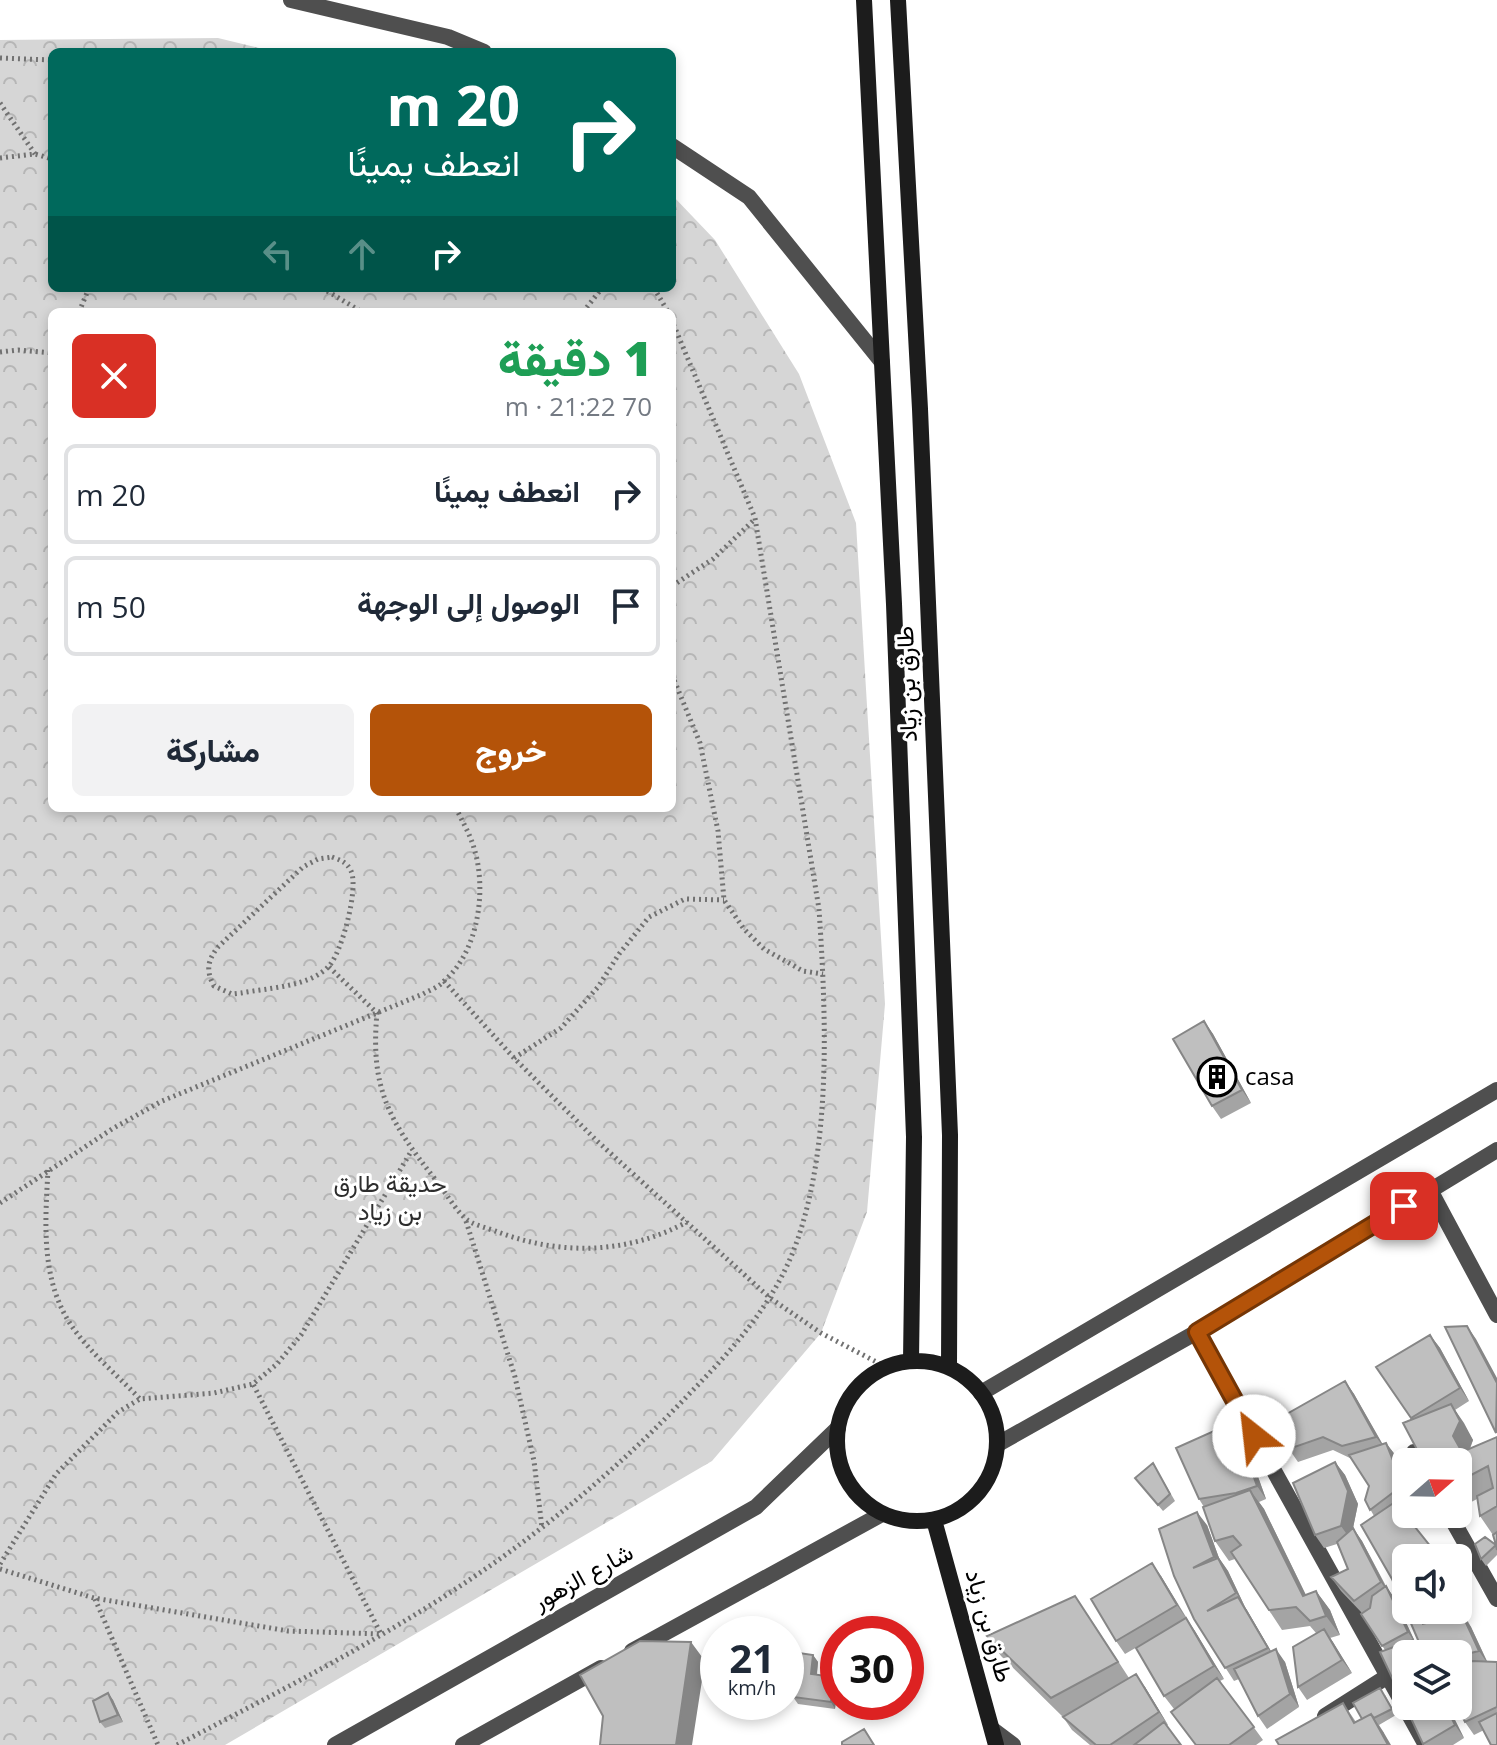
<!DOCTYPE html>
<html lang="ar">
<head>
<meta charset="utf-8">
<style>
  :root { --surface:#fff; --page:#f2f2f3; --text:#1f2937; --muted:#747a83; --line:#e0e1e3; --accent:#b45309 }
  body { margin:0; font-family:"Open Sans",Vazirmatn,sans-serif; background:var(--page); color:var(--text); direction:rtl; height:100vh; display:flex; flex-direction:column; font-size:30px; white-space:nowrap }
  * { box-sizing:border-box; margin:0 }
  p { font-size:26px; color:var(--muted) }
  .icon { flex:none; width:44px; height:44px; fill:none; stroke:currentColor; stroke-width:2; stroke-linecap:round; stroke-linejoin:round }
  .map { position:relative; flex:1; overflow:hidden; direction:ltr }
  .drawer { position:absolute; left:48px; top:308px; width:628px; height:504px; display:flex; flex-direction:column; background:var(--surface); border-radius:12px; box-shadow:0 4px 12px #0003; direction:rtl }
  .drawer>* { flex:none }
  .hud { position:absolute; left:48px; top:48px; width:628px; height:244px; border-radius:12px; box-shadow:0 4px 12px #0003; direction:rtl; background:#00695c; color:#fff; overflow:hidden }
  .needle { width:52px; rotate:70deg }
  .fabs { position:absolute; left:1392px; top:1448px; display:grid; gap:16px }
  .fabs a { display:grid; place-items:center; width:80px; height:80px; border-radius:12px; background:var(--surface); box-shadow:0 4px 12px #0003; font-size:40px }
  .speed { position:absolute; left:700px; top:1616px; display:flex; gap:16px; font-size:40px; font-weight:700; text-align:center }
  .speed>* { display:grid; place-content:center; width:104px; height:104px; border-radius:50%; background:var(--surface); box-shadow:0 4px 12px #0003; line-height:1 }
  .speed small { font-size:20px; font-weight:400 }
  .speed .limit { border:12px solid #d22; background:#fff; color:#111 }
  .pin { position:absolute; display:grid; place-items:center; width:68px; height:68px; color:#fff; margin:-34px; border-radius:16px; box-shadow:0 4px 12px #0006 }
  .me { position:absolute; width:88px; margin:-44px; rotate:331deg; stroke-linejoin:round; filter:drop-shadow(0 0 6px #0008) }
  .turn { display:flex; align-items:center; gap:28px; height:168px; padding:0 24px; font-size:36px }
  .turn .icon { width:104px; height:104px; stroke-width:2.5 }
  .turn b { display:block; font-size:56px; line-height:68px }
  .lanes { display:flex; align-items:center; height:76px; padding:0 24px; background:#0003; justify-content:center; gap:40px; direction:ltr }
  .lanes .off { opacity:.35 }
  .round { display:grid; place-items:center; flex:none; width:84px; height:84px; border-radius:12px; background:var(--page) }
  .summary { display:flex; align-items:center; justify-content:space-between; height:136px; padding:0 24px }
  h1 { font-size:48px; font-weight:800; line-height:60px; color:#1e9e55 }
  .primary-button { display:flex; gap:16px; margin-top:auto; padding:16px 24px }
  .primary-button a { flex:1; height:92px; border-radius:12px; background:var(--accent); color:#fff; font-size:32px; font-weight:800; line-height:92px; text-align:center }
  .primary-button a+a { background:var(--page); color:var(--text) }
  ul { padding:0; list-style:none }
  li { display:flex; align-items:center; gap:24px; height:100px; margin:0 16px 12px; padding:0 8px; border:4px solid var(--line); border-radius:12px }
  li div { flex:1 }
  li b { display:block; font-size:30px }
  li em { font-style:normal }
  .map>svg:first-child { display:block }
  .park { fill:url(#park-crowns); fill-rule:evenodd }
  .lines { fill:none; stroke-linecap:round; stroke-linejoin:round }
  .path { stroke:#717171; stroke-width:5; stroke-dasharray:2 4; stroke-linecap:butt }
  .minor { stroke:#4f4f4f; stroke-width:16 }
  .tertiary { stroke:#4f4f4f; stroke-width:16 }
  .secondary { stroke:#1c1c1c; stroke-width:16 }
  .wall { fill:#a4a4a4 }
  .shaded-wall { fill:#868686 }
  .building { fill:#bfbfbf; stroke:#868686; stroke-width:2 }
  .route-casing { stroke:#753606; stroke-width:20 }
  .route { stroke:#b45309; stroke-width:14 }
  .labels { text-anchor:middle; stroke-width:6; stroke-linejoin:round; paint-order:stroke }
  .street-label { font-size:24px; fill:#000; stroke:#fff }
  .poi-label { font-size:24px; fill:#000; stroke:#fff; text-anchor:start }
  .park-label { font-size:24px; fill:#2d2d2d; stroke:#fff }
</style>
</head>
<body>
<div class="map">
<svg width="1497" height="1745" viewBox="0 0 1497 1745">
  <defs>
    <pattern id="park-crowns" width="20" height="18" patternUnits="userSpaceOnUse" patternTransform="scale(2)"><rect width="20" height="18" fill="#d6d6d6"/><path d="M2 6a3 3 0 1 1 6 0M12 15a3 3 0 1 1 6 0" fill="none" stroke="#b6b6b6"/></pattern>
  </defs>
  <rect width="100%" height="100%" fill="#fff"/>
  <path class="park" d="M218 38 275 52H52V288H672V195L715 240 799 374 856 523 885 1004 867 1212 821 1333 712 1461 225 1745H0V40ZM52 312H672V808H52Z"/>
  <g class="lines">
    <path class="path" d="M0 58 52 60
      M0 103 35 154
      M0 158 35 154 52 159
      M322 288 362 312
      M654 288 668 312
      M79 312 89 288
      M583 312 602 288
      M0 352 18 350 52 353
      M672 586 713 559 755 519
      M672 675 700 743 718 831 724 900 744 929 764 949 803 971 823 974
      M332 857C340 860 347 862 351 871 359 888 342 952 329 966 310 987 267 988 241 993L232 994 214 986C206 971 207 961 218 947L303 867 318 859Z
      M329 967 377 1013C370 1088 389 1121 435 1179 445 1191 453 1207 465 1218 472 1225 488 1228 498 1232 562 1256 627 1254 687 1222
      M444 981 514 1058 597 1141 770 1298 821 1333 886 1367
      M514 1058 561 1028 598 987 619 954 649 917 685 899 724 900
      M48 1170C45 1225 40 1285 76 1332 94 1356 119 1377 140 1399
      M0 1203 112 1129 162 1101 423 994C430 990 439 987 444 981 479 951 487 889 474 848 470 834 462 821 456 808
      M466 1221 515 1377 534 1461 542 1528
      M0 1564 56 1474 118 1412 140 1399 214 1393 253 1384 277 1364 301 1335 412 1150
      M0 1569 94 1598 288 1631 381 1634 253 1384
      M95 1599 158 1745
      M177 1745C280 1691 385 1638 481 1572 557 1520 629 1458 692 1391 734 1348 775 1302 796 1244 832 1144 826 1014 819 909L755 518 672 321"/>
    <path class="minor" d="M291 0 448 37 484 52
      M672 146 749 197 882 362
      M1430 1190 1497 1315
      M1197 1332 1426 1745
      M981 1393 1497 1090
      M998 1444 1197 1332 1497 1150
      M1414 1452 1419 1462
      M1449 1514 1497 1599
      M1325 1716 1388 1676"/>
    <path class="tertiary" d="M632 1651 882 1514
      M993 1730 1013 1745
      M335 1745 756 1507 838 1428
      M463 1745 601 1668"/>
    <path class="secondary" d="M864 0 894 604 914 1137 911 1361
      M898 0 920 409 950 1135 949 1367
      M837 1441a80 80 0 1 1 160 0a80 80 0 1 1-160 0Z
      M934 1520 996 1745"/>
  </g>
  <path class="wall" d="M1204 1021 1213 1034 1251 1103 1221 1119 1212 1106Z
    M1430 1335 1440 1348 1469 1401 1455 1410 1473 1440 1470 1449 1497 1437V1555L1486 1566 1481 1559 1496 1545 1493 1535 1480 1516 1477 1499 1458 1509V1462H1424L1403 1423 1412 1420 1376 1367Z
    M1345 1381 1354 1394 1382 1444 1386 1443 1396 1456 1406 1482V1503L1400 1508 1439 1558H1406V1610H1458V1603L1471 1627 1487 1661 1497 1662V1745H1491L1484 1730 1474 1735 1465 1722 1457 1706 1458 1654H1424L1392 1579 1361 1525 1374 1516 1365 1500 1369 1486 1352 1459 1333 1450 1298 1462 1289 1449 1285 1415Z
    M1234 1422 1243 1435 1266 1499 1259 1502 1264 1509 1306 1595 1316 1591 1330 1610 1340 1635 1330 1638 1352 1673 1307 1700 1298 1687 1316 1633 1310 1626 1282 1630 1235 1559 1229 1561 1215 1541 1204 1507 1199 1499Z
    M1335 1462 1345 1475 1358 1504 1353 1528 1362 1541 1386 1586 1395 1599 1417 1646 1422 1654H1406V1706H1448L1464 1738 1453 1745H1424L1380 1652 1385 1650 1361 1614 1362 1613 1341 1591 1331 1577 1348 1569 1337 1544 1324 1548 1315 1535 1293 1483Z
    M1153 1463 1175 1501 1163 1511 1135 1478Z
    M1207 1525 1219 1558 1228 1571 1245 1607 1271 1651 1285 1662 1299 1707 1267 1729 1258 1716 1239 1679 1234 1681 1194 1619Z
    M1161 1576 1224 1679 1220 1681 1263 1740 1256 1745H1195L1182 1704 1174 1709 1164 1696 1170 1628 1125 1654 1116 1641Z
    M1088 1615 1129 1678 1145 1687 1168 1725 1166 1726 1181 1745H1090L1072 1730 1063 1717 1001 1656 987 1636Z
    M813 1655 818 1662 817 1675 834 1677 838 1682 835 1709 798 1704 793 1697Z
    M108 1693 113 1700 123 1722 105 1728 100 1722Z
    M1385 1695 1396 1715 1379 1725 1384 1733 1279 1745 1343 1703 1356 1722 1362 1719Z"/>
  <path class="shaded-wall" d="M1204 1021 1213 1034 1251 1103 1242 1090Z
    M1467 1326 1476 1339 1497 1378V1383Z
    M1430 1335 1440 1348 1469 1401 1460 1388Z
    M1345 1381 1354 1394 1386 1450 1376 1437Z
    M1451 1404 1464 1423 1473 1440 1467 1455 1462 1452 1453 1436Z
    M1234 1422 1243 1435 1266 1499 1257 1486Z
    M1386 1443 1396 1456 1406 1482V1489L1403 1485Z
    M1335 1462 1345 1475 1358 1504 1353 1528 1362 1541 1390 1595 1341 1526Z
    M1250 1490 1264 1509 1316 1616 1303 1596Z
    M1197 1512 1207 1525 1219 1558 1228 1571 1245 1607 1214 1557Z
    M1152 1563 1161 1576 1186 1618 1177 1605Z
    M1386 1586 1395 1599 1417 1646 1408 1632Z
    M1316 1591 1330 1610 1340 1635 1326 1616Z
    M1238 1597 1247 1610 1277 1662 1268 1648Z
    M1462 1614 1471 1627 1488 1664 1479 1651Z
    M1186 1618 1195 1631 1224 1679 1214 1666Z
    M1324 1629 1333 1642 1352 1673 1342 1660Z
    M691 1642 705 1661 692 1745H676Z
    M1276 1649 1285 1662 1299 1707 1290 1694Z
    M813 1655 818 1662 816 1681 811 1674Z
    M1136 1674 1145 1687 1168 1725 1159 1712Z
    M834 1677 838 1682 835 1709 831 1702Z
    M108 1693 113 1700 123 1722 118 1715Z
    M1446 1706H1448L1464 1738 1455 1725Z
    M1371 1714 1384 1733 1391 1745H1388Z"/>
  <path class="building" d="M1204 1021 1242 1090 1212 1106 1173 1039Z
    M1467 1326 1497 1383 1496 1433 1445 1327Z
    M1430 1335 1460 1388 1411 1418 1376 1367Z
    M1345 1381 1376 1437 1342 1446 1323 1437 1289 1449 1285 1415Z
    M1451 1404 1460 1421 1453 1436 1462 1452 1497 1437V1506L1480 1516 1477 1496 1493 1488 1488 1466 1458 1482V1462H1437L1434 1456 1423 1461 1403 1423Z
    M1234 1422 1257 1486 1236 1493 1199 1499 1176 1448Z
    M1386 1443 1403 1485 1370 1510 1365 1500 1369 1486 1349 1455Z
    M1335 1462 1348 1491 1341 1526 1315 1535 1293 1483Z
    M1153 1463 1170 1494 1158 1505 1135 1478Z
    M1250 1490 1303 1596 1316 1591 1326 1616 1310 1621 1296 1607 1269 1610 1231 1552 1241 1545 1233 1536 1215 1541 1203 1507Z
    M1395 1502 1435 1552 1425 1558H1406V1570L1392 1579 1361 1525Z
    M1197 1512 1214 1557 1193 1568 1218 1558 1236 1593 1207 1611 1238 1597 1268 1648 1225 1668 1194 1619 1174 1576 1159 1529Z
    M1353 1528 1381 1582 1354 1601 1331 1577 1348 1569 1337 1542Z
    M1497 1532V1550L1496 1545 1481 1559 1475 1544 1485 1537 1496 1545 1493 1535Z
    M1152 1563 1177 1605 1116 1641 1091 1599Z
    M1406 1574V1610H1455L1422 1624 1462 1614 1479 1651 1458 1656V1654H1424L1392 1579Z
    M1386 1586 1408 1632 1382 1646 1361 1614 1370 1608 1372 1596Z
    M1075 1596 1118 1662 1051 1698 987 1636Z
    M1186 1618 1214 1666 1164 1696 1136 1648Z
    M1324 1629 1342 1660 1298 1687 1293 1647Z
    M1413 1640 1420 1654H1406V1706H1446L1455 1725 1423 1744 1380 1652Z
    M640 1641 691 1642 676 1745H600L603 1716 580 1675Z
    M1276 1649 1290 1694 1258 1716 1234 1669Z
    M799 1653 813 1655 811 1674 834 1677 831 1702 793 1697Z
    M1473 1661 1497 1662V1707L1465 1722 1457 1706 1458 1664Z
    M1136 1674 1159 1712 1110 1745H1096L1063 1717Z
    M1217 1678 1254 1727 1229 1745H1196L1171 1712Z
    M1380 1688 1392 1709 1374 1718 1371 1714 1362 1719 1353 1703Z
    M108 1693 118 1715 100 1722 93 1701Z
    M1343 1703 1354 1723 1371 1714 1388 1745H1279L1276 1740Z
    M1497 1713V1745H1491L1479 1722Z
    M1164 1722 1181 1745H1134Z
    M864 1729 874 1745H842V1742Z"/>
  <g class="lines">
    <defs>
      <path id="route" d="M1254 1436 1197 1332 1404 1206"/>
    </defs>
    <use href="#route" class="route-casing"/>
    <use href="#route" class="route"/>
  </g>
  <defs>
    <symbol id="building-ring" viewBox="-11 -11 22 22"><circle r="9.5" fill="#fff" stroke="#000" stroke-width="1.5"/><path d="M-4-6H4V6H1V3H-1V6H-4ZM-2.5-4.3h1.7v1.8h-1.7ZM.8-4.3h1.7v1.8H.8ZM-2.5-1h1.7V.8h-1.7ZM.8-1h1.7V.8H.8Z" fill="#000"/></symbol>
  </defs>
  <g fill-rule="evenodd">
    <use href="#building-ring" x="1195" y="1055" width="44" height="44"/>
  </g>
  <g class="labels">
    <g class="street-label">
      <text transform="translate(907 684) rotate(-92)" y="8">طارق بن زياد</text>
      <text transform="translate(583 1577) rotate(-29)" y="8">شارع الزهور</text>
      <text transform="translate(989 1626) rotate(74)" y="8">طارق بن زياد</text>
    </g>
    <g class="poi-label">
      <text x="1245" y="1085">casa</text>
    </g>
    <g class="park-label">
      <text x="390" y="1192">حديقة طارق<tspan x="390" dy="28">بن زياد</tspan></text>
    </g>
  </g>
</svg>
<div class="fabs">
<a><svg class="needle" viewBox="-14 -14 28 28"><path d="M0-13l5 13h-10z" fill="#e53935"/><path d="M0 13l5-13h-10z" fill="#747a83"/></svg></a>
<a><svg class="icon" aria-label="sound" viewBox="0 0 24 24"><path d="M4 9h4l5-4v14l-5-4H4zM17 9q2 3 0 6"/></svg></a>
<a><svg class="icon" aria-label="layers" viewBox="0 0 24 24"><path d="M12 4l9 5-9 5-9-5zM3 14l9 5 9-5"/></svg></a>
</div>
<div class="speed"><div>21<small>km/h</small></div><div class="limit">30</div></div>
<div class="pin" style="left:1404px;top:1206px;background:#d93025"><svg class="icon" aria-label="arrive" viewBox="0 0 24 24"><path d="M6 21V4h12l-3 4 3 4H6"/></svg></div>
<svg class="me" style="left:1254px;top:1436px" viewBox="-20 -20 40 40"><circle r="19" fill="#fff"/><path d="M0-13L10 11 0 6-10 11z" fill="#b45309"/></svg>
<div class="hud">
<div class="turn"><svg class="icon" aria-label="right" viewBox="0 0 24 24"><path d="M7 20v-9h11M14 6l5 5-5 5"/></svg><div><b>20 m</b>انعطف يمينًا</div></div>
<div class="lanes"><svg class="icon off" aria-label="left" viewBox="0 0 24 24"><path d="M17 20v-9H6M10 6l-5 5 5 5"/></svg><svg class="icon off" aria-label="ahead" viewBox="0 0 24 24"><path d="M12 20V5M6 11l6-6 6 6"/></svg><svg class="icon" aria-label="right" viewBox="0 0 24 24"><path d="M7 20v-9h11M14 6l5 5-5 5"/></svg></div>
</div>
<section class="drawer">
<div class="summary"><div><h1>1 دقيقة</h1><p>70 m · 21:22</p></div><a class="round" style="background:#d93025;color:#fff"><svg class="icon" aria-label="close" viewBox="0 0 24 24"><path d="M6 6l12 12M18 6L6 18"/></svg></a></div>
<ul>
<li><svg class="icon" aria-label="right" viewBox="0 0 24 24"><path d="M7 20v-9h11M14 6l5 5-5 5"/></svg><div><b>انعطف يمينًا</b></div><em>20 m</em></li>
<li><svg class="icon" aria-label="arrive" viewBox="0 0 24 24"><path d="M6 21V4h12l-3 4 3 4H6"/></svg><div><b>الوصول إلى الوجهة</b></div><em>50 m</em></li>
</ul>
<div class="primary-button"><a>خروج</a><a>مشاركة</a></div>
</section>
</div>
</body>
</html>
